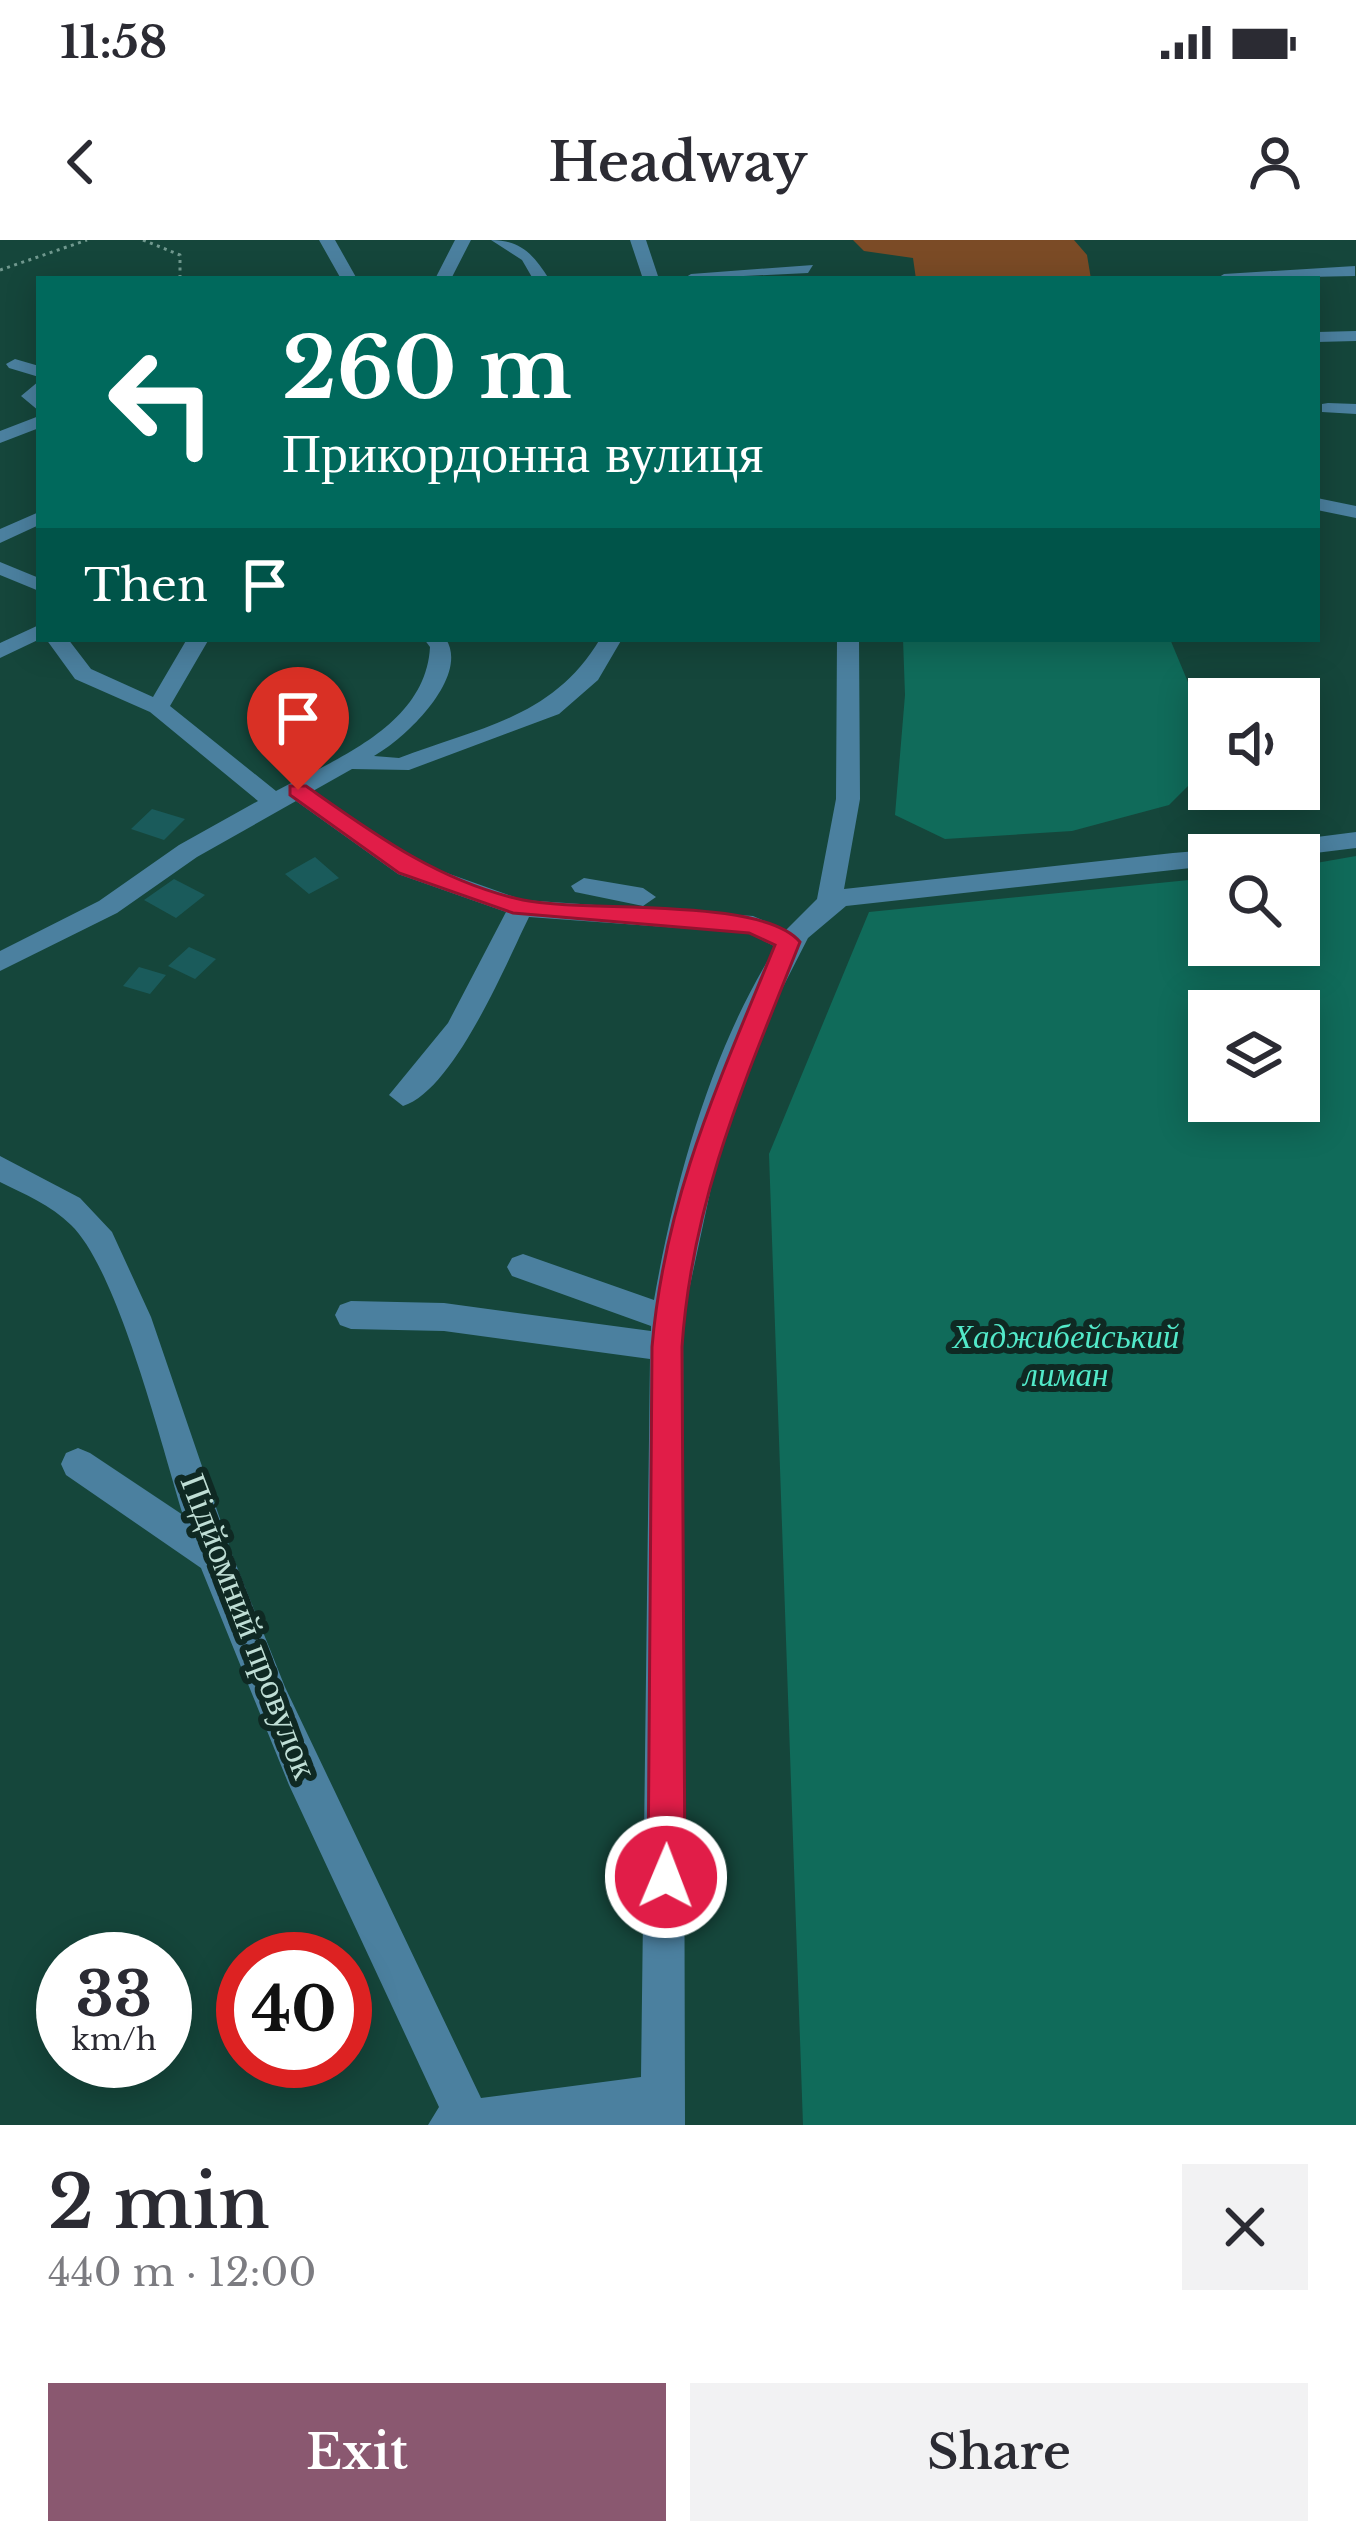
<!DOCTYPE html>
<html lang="en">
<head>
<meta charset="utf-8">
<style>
  :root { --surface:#fff; --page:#f2f2f3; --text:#2b2b33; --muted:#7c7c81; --accent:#8a5870 }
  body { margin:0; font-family:"Libre Baskerville",serif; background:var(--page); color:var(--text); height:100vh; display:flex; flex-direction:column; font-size:45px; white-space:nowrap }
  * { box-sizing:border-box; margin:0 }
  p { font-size:39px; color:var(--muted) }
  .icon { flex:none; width:66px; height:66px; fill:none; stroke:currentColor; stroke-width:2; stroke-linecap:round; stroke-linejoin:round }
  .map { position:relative; height:1885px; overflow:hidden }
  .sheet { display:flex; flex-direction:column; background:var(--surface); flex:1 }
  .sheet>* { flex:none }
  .top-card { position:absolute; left:36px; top:36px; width:1284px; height:366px; border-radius:0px; box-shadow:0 6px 30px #0003; background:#00695c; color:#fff; overflow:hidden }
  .buttons { position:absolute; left:1188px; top:438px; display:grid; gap:24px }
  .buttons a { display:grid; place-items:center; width:132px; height:132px; border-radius:0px; background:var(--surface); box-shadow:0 6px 30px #0003; font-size:60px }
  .speed { position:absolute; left:36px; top:1692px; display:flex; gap:24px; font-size:60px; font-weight:700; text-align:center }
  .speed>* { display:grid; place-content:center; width:156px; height:156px; border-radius:50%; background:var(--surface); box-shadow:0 6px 30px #0003; line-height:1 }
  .speed small { font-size:30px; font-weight:400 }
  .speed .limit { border:18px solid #d22; background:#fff; color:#111 }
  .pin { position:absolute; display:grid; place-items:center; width:102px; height:102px; color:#fff; margin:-123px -51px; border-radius:50% 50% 50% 0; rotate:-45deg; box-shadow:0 0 12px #0007 }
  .pin .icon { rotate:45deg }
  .me { position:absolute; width:132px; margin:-66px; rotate:1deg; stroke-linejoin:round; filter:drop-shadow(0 0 9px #0008) }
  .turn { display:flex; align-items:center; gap:42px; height:252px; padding:0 48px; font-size:54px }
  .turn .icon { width:156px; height:156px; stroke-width:2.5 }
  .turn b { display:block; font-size:84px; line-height:102px }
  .then { display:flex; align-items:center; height:114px; padding:0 48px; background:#0003; gap:24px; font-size:45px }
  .round { display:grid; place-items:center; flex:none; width:126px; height:126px; border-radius:0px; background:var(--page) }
  .overview { display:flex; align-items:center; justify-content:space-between; height:204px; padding:0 48px }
  h1 { font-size:72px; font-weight:600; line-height:90px }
  .action { display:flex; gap:24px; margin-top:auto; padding:24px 48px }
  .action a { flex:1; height:138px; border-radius:0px; background:var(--accent); color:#fff; font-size:48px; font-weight:600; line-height:138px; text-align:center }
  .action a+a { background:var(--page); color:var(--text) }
  .status { display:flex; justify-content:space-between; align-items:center; height:84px; padding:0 60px; background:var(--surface); direction:ltr }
  .status svg { height:33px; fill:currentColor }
  header { display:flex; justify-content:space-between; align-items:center; height:156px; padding:0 48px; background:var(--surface); font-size:54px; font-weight:600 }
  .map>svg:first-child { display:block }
  .green { fill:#7b4b26 }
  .water { fill:#106b5a; fill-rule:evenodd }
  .building { fill:#1a5b5b }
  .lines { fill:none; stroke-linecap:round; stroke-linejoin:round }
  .path { stroke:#71998f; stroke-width:3; stroke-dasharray:3 4.5; stroke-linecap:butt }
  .minor { fill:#4b809f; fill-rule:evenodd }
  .route { fill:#e11d48; stroke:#92132f; stroke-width:3 }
  .labels { text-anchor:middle; stroke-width:12; stroke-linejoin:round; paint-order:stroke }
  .water-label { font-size:33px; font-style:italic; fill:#52e9c9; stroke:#0f2923 }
  .near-street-label { font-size:36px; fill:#bfded5; stroke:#0f2923 }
</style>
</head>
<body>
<div class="status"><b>11:58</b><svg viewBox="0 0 49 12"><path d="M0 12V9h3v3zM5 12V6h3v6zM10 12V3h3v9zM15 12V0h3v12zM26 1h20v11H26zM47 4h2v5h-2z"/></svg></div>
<header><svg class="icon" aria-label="back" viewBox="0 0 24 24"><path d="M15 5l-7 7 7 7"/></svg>Headway<svg class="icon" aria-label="person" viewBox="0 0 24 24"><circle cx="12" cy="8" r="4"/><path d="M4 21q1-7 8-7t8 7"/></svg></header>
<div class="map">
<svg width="1356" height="1885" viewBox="0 0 1356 1885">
  <rect width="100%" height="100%" fill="#15463b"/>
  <path class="green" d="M853 0H1074L1087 15 1091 39H916L913 18 864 11Z"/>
  <path class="water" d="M903 399H1170L1205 483 1202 532 1169 565 1072 591 945 599 895 575 905 455Z
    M1356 616V1885H803L769 914 869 672 1209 638V705H1299V626ZM1209 771H1299V861H1209Z"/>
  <path class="building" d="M152 569 185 579 164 600 131 589Z
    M315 617 339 638 309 654 285 634Z
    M174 639 205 655 176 678 144 660Z
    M189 707 216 719 195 739 168 726Z
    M139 727 166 735 150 754 123 746Z"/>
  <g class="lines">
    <path class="path" d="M143 0 180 15V39
      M0 30 87 0"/>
    <path class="minor" d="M319 0H335L357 39H341Z
      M455 0H471L451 39H435Z
      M491 0C521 0 534 15 549 39H533L522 20Z
      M630 0H646L659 39H643Z
      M813 25 808 33 683 39 691 34Z
      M1355 26V36L1216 39 1224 34Z
      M1356 91V101L1317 102V92Z
      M15 119 39 126V137L9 128 6 124Z
      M39 141V171L21 156Z
      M1328 163 1356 164V174L1322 172V164Z
      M39 176V188L0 203V191Z
      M1317 258 1356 266V278L1317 270Z
      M39 272V285L0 303V289Z
      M0 322 39 338V351L0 335Z
      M39 385 40 399 0 418V403Z
      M46 399H68L91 429 153 457 187 399H209L170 466 276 551C336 519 426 485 430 407L424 399H446C470 437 405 499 374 516L399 518C480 487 553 478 600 399H622L598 440 559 474 409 530 352 529 313 551 416 622 523 660 753 676 786 690 817 659 836 559 837 399H859L860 559 844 649 1173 613 1209 610 1220 615H1209V626L846 666 808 698 760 792 717 920 683 1078 685 1885H428L439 1867 289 1545 201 1328 66 1235 61 1224 66 1213 78 1208 90 1213 183 1275C162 1207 118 1030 71 985 51 965 24 954 0 942V916L80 958 112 992 151 1077 233 1317 285 1447 481 1858 641 1837 650 1119 444 1091 351 1089 340 1085 335 1075 340 1065 351 1061 444 1063 651 1091V1086L512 1036 507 1027 512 1018 523 1014 654 1060C675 941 711 810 776 707L748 693 529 677C506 724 454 850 403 866L389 855 448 783 506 672 398 634 296 561 197 617 117 673 0 731V711L99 661 179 605 258 561 150 472 75 439Z
      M1356 592V608L1299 615H1228L1240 607Z
      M584 638 643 648 656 657 643 666 575 652 571 646Z"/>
  </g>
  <path class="route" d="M290 546H306C374 594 439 642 523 660 585 673 762 656 800 702 746 838 692 959 682 1107L685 1637 679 1651 666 1656 653 1651 648 1637 652 1107C665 957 719 842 775 705L749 693 513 673 399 633 290 555Z"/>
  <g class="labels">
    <g class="water-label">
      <text x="1066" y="1108">Хаджибейський<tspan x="1066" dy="38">лиман</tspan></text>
    </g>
    <g class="near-street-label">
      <text transform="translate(250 1386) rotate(69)" y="13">Підйомний провулок</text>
    </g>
  </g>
</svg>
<div class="buttons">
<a><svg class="icon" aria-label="sound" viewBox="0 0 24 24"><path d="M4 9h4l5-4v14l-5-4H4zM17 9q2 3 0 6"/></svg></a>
<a><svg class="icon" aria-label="search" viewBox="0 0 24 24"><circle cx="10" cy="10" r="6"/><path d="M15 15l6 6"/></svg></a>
<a><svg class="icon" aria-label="layers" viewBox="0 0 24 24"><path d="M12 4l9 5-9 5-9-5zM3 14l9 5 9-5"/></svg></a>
</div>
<div class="speed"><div>33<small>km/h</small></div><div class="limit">40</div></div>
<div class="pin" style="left:298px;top:550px;background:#d93025"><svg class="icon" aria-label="arrive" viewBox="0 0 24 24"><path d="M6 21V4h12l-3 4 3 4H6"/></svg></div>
<svg class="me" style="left:666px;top:1637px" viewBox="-20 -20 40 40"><circle r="17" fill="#e11d48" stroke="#fff" stroke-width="3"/><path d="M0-11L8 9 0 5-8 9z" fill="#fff"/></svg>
<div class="top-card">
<div class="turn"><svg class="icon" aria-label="left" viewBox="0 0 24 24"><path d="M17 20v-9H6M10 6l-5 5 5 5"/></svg><div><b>260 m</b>Прикордонна вулиця</div></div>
<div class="then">Then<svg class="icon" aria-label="arrive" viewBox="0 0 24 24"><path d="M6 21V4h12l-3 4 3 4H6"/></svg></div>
</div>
</div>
<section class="sheet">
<div class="overview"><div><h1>2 min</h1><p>440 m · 12:00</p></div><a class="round"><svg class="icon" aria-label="close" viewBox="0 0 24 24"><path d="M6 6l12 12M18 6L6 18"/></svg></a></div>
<div class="action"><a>Exit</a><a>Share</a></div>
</section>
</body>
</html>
